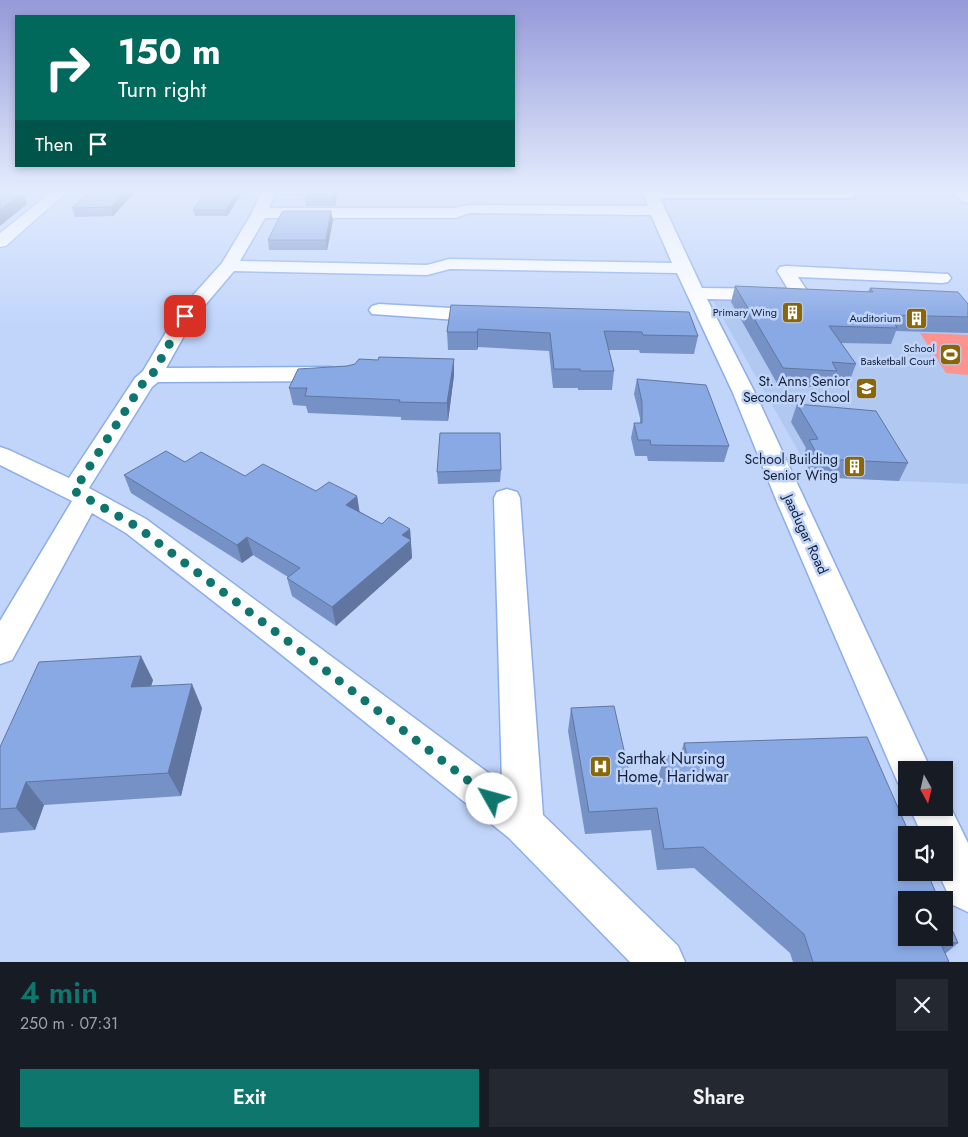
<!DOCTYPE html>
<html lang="en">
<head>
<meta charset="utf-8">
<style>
  :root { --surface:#171b24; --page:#242831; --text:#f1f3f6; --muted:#9ea1a6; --accent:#0f766e }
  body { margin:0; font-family:Jost,sans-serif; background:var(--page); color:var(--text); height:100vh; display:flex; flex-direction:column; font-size:19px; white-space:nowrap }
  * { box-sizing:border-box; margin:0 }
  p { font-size:16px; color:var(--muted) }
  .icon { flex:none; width:28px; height:28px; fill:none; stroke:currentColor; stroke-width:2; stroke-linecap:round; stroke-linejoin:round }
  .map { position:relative; height:962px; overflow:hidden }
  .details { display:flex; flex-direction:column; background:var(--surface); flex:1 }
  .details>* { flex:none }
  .top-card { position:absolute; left:15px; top:15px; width:500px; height:152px; border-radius:0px; box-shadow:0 2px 8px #0003; background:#00695c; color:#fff; overflow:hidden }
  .needle { width:32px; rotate:172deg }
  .fabs { position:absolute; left:898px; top:761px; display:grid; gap:10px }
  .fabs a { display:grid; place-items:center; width:55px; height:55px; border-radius:0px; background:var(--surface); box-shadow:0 2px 8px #0003; font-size:25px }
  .pin { position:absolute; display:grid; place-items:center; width:42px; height:42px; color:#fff; margin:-21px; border-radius:10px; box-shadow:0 2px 8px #0006 }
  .me { position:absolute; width:55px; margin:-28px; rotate:308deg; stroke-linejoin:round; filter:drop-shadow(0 0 4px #0008) }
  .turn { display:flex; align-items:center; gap:18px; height:105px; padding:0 20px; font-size:22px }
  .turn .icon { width:65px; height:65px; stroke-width:2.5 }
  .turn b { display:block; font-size:35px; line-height:42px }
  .then { display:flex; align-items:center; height:48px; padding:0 20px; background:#0003; gap:10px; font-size:19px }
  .round { display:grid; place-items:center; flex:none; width:52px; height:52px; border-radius:0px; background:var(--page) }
  .headline { display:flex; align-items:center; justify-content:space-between; height:85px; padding:0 20px }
  h1 { font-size:30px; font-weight:600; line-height:38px; color:var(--accent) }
  .cta { display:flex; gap:10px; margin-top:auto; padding:10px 20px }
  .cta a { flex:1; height:58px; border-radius:0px; background:var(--accent); color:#fff; font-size:20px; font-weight:600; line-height:58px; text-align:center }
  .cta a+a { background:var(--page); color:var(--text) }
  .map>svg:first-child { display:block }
  .built { fill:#b1c8f0 }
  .green { fill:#fd938f }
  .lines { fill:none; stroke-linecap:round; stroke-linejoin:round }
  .minor-casing { stroke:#8dade9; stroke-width:3 }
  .secondary-casing { stroke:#8dade9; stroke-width:2 }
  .minor { fill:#fff; fill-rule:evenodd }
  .secondary { fill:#fff; fill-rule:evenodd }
  .wall { fill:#7691c5 }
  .shaded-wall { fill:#6076a0 }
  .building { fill:#89a9e5; stroke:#6076a0 }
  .route { stroke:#0f766e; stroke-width:9; stroke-dasharray:0 16.2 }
  .labels { text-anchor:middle; stroke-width:5; stroke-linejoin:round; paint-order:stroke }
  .far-poi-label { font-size:11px; fill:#131f36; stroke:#c1d5fb; text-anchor:end }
  .poi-label { font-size:14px; fill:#131f36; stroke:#c1d5fb; text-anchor:end }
  .street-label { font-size:14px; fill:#131f36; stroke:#c1d5fb }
  .near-poi-label { font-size:16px; fill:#131f36; stroke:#c1d5fb; text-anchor:start }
</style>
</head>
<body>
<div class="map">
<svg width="968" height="962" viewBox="0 0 968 962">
  <rect width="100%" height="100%" fill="#c1d5fb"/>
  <path class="built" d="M713 301 956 305 968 320V484L813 477Z"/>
  <path class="green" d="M920 333 968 335V375L946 373Z"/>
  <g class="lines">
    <defs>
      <path id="minor" d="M262 190H308L306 193 275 194 269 208H455L468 205 648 206 643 190 848 191 853 192 855 195 853 198H660L702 288 788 289 777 271 780 267 786 266 948 274 951 278 948 282 942 283 798 277 810 295 808 299 801 301 707 299 755 393 931 770H906V786L898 783 777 502 733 393 677 273 450 269 427 275 234 271 194 318 166 368 330 367 338 369 341 374 338 379 330 381 158 382 152 387 89 488 146 519 502 783 494 498 497 492 507 489 517 492 520 498 543 815 678 946 685 962H630L509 838 277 651 126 533 92 513 12 660 0 664V621L72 501 0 465V447L9 450 69 478 135 378 143 371 178 312 222 263 252 213ZM469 213 651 215 672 263 449 259 427 265 240 261 265 218H456Z
        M950 190H965L968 192V203L963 202Z
        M379 304 486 310 493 312 496 316 493 320 486 322 372 314 369 310 372 306Z
        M944 794 968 843V912L953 905 938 872H944V835H922L910 808H944Z"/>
      <path id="secondary" d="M54 190H69L6 246 0 247V233Z"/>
    </defs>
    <use href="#minor" class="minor-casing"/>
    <use href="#secondary" class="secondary-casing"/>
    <use href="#minor" class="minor"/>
    <use href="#secondary" class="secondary"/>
  </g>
  <path class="wall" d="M92 190H137L113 216 75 217 72 208Z
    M338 190 335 206H306L304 193Z
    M240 196 227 216H195L193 210Z
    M333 220 327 250H269L268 240Z
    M735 286 868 292 870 288 968 304V333L896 331 891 344 841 343 856 364 850 380 834 379 831 388 778 385 731 302Z
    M451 305 698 336 694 354 640 353 639 350H609L614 371 612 390H578V388H553L549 351 478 347 477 350H448L447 332Z
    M454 359V375L448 421 401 420V417L308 413 306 406 293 405 289 388 347 366 378 360Z
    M637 379 729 446 724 462 648 461 647 456H635L631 438 634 423H640V418L634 394Z
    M797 404 908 463 899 481 813 477 803 458 806 448 791 422Z
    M185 462 245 476 316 491 357 496 359 511 382 524 410 529 412 558 336 626 292 596 287 578 288 577 253 555 242 563 131 493 124 475Z
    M501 470 500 482 438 484 437 472Z
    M153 680 151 686 202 708 181 796 44 805 35 830 0 833V747Z
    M571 708 631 781H658V778L664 756H680L684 743 958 943 945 954 949 962H793L790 953 694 868 657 870 651 830 585 834 568 731Z"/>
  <path class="shaded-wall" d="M0 190H5L0 193Z
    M127 190H137L113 216 111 207Z
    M239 190H243L240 196 227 216 226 210Z
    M334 190H338L335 206 333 193Z
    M23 193 27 204 0 226V210Z
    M331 211 333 220 327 250 326 240Z
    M478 329V347L477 350V332Z
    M454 359V375L448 421 447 403Z
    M357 496 360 514 346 505Z
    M410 529 412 558 336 626 332 607 402 535Z
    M247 537 253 555 242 563 237 545Z
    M141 656 153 680 143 711 131 687Z
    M192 684 202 708 181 796 168 773Z
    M26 782 44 805 35 830 16 808Z"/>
  <path class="building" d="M92 190H127L111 207 72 208Z
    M208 190H239L226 210H193Z
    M306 190H334L333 193H304Z
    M0 193H23L0 210Z
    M285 211H331L326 240H268L282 212Z
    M735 286 873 292 870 288 958 292 968 304V317L891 315 897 328 829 326 856 364 832 362 837 371 783 368Z
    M451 305 689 312 698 336 643 335 642 332 604 331 614 371H580V369H554L550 333 478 329 477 332H447Z
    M379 357 454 359 447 403 399 402 400 400 305 396 307 388H289L298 369 347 366 355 364 359 359 378 360Z
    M637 379 706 385 729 446 651 445 650 440H638L634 423H642V402Z
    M797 404 876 411 908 463 820 459 809 440 818 439Z
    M440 433H500L501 470 437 472Z
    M166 451 185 462 201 452 245 476 263 464 316 491 329 482 357 496 346 505 382 524 389 517 410 529 402 535 411 540 332 607 287 578 300 568 247 537 237 545 124 475Z
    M141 656 131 687 192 684 168 773 26 782 16 808 0 809V747L39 662Z
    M614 706 631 781H669L664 756H687L684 743 867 737 910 835H906V872H927L939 900H906V938H944V911L958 943 940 942 949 962H813L804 934 703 847 664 849 657 808 589 812 571 708Z"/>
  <linearGradient id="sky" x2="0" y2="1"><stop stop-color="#9599d9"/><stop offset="0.59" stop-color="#e3ecfd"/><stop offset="1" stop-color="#e3ecfd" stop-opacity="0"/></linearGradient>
  <rect width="968" height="324" fill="url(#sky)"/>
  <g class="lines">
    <path class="route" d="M185 316 152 375 143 383 74 491 136 526 289 642 492 799"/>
  </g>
  <defs>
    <symbol id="building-square" viewBox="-11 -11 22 22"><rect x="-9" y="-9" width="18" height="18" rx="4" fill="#8b6606" stroke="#c1d5fb"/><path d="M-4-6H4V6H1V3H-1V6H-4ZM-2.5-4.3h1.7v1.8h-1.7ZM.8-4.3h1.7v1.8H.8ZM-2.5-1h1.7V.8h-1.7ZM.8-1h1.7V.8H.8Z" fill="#fff"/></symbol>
    <symbol id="stadium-square" viewBox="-11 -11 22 22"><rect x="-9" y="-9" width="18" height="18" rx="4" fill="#8b6606" stroke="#c1d5fb"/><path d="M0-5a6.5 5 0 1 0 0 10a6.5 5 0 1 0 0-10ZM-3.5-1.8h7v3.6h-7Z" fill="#fff"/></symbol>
    <symbol id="school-square" viewBox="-11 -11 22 22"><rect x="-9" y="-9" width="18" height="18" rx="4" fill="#8b6606" stroke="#c1d5fb"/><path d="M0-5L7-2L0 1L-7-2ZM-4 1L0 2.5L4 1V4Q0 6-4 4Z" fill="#fff"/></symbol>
    <symbol id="hospital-square" viewBox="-11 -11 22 22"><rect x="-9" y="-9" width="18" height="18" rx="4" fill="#8b6606" stroke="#c1d5fb"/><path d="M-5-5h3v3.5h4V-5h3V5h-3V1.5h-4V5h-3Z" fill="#fff"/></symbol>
  </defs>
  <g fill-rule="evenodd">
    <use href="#building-square" x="780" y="300" width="25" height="25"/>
    <use href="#building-square" x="904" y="306" width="25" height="25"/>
    <use href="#stadium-square" x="938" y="342" width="25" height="25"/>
    <use href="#school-square" x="854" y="376" width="25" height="25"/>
    <use href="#building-square" x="842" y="454" width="25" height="25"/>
    <use href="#hospital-square" x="588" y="754" width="25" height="25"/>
  </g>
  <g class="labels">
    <g class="far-poi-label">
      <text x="777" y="316">Primary Wing</text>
      <text x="901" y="322">Auditorium</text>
      <text x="935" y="352">School<tspan x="935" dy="13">Basketball Court</tspan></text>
    </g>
    <g class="poi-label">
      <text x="850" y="386">St. Anns Senior<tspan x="850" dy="16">Secondary School</tspan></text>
      <text x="838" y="464">School Building<tspan x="838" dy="16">Senior Wing</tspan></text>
    </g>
    <g class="street-label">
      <text transform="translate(806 534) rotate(65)" y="5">Jaadugar Road</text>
    </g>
    <g class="near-poi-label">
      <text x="617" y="764">Sarthak Nursing<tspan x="617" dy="18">Home, Haridwar</tspan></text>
    </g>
  </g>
</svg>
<div class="fabs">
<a><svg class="needle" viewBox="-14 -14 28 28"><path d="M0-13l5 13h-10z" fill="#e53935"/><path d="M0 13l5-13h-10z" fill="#9ea1a6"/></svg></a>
<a><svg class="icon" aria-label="sound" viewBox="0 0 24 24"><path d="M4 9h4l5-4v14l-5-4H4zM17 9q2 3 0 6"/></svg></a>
<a><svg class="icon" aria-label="search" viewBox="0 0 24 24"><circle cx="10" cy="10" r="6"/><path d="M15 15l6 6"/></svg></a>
</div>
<div class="pin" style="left:185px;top:316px;background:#d93025"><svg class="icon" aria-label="arrive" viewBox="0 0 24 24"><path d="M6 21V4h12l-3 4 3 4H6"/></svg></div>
<svg class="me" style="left:492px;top:799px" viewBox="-20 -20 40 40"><circle r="19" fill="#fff"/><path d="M0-13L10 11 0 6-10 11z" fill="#0f766e"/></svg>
<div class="top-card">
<div class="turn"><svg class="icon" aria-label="right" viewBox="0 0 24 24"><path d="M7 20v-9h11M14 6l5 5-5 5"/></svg><div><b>150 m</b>Turn right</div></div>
<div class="then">Then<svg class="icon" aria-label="arrive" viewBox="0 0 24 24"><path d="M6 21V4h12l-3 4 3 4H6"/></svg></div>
</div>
</div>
<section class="details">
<div class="headline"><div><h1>4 min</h1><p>250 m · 07:31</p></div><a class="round"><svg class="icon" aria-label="close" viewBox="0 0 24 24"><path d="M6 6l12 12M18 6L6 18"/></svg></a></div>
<div class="cta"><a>Exit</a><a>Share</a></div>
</section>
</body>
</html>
